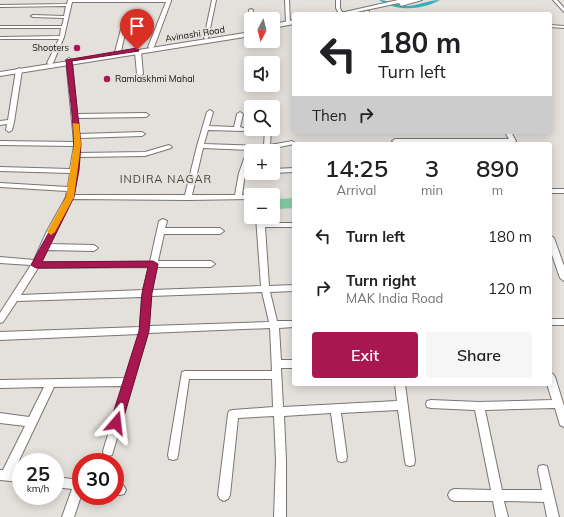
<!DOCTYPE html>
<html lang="en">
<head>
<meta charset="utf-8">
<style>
  :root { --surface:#fff; --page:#f6f6f6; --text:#202124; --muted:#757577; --accent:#a91751 }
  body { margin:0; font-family:Mulish,sans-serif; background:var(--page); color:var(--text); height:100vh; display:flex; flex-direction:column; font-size:15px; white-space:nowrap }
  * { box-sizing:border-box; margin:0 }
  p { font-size:13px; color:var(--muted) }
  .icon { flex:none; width:22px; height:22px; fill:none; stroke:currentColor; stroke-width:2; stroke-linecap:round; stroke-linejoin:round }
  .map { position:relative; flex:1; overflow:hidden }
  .panel { position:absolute; left:292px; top:142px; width:260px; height:244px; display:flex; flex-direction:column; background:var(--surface); border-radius:4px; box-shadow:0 2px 10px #0003 }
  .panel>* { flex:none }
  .hud { position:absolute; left:292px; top:12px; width:260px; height:122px; border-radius:4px; box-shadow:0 2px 10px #0003; background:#fff; color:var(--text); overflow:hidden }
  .needle { width:26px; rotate:187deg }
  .buttons { position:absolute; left:244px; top:12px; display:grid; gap:8px }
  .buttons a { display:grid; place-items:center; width:36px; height:36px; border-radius:4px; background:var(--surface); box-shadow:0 2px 10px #0003; font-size:20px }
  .speed { position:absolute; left:12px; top:453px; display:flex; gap:8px; font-size:20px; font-weight:700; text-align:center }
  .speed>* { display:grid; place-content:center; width:52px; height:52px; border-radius:50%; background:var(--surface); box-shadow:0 2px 10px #0003; line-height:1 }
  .speed small { font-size:10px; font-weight:400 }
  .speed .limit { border:6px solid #d22; background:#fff; color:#111 }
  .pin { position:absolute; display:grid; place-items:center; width:34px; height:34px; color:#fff; margin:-41px -17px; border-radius:50% 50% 50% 0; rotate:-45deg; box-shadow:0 0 4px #0007 }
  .pin .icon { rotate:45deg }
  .me { position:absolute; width:44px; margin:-22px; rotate:17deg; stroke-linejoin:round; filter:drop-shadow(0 0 3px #0008) }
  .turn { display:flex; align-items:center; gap:14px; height:84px; padding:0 20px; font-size:18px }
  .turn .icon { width:52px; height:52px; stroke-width:2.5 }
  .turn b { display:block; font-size:28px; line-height:34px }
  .then { display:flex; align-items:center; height:38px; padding:0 20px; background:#0003; gap:8px; font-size:15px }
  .eta { display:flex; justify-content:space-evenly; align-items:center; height:68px; text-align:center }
  .eta b { font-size:24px; font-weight:600; line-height:28px }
  .primary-button { display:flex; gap:8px; margin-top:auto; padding:8px 20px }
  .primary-button a { flex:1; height:46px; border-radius:4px; background:var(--accent); color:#fff; font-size:16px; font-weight:600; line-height:46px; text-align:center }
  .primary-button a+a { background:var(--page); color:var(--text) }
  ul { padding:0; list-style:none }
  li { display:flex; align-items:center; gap:12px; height:52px; padding:0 20px }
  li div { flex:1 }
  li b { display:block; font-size:15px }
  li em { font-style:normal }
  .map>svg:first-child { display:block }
  .green { fill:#85cda6 }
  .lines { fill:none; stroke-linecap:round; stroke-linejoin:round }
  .canal { fill:#37b0b8; fill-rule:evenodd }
  .minor-casing { stroke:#7a7572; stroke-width:2 }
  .major-casing { stroke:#7a7572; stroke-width:2 }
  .minor { fill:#fff; fill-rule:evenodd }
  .major { fill:#fff; fill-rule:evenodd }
  .route { fill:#a91751; stroke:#6e0f35 }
  .slow { fill:#f59e0b }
  .poi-dot { fill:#a91751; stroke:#e4e0dc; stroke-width:1.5 }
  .labels { text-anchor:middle; stroke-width:3.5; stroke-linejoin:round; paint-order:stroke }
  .far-street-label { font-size:9px; fill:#141211; stroke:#e4e0dc }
  .far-poi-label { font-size:9px; fill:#141211; stroke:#e4e0dc; text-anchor:end }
  .neighbourhood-label { font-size:11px; letter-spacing:1px; fill:#423e3b; stroke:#e4e0dc }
</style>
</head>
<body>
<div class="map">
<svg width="564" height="517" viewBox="0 0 564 517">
  <rect width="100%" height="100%" fill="#e4e0dc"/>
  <path class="green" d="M294 198V208L280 209 278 199Z"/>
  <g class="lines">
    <path class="canal" d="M379 0C389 0 397 6 408 6 419 5 429 0 440 0 422 10 397 12 379 0Z"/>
    <defs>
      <path id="minor" d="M68 0H171V1L154 47 151 49 148 47 166 2H72L64 37 53 63 50 65 47 63 59 39H0V37L60 36 61 28H0V26H62L64 18 33 17 31 16 33 15 64 16 66 6 0 7V5L67 4Z
        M212 0H216L208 38 206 39 204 38Z
        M285 0H289L290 23 288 24 286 23Z
        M336 0H340V8L343 14H339L336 8Z
        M553 0H557L564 8V12Z
        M251 9 253 10 252 19H251V32H249L247 31 249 10Z
        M365 11H369V14H365Z
        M126 17 128 18 121 52 118 54 115 52 124 18Z
        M550 25 564 26V28L550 27Z
        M138 50 141 52 143 74 140 76 137 74 135 52Z
        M69 58 72 60 77 114 146 113 149 115 146 117 78 118 79 134 142 132 145 134 142 136 80 138 79 153 145 152 169 145 172 147 171 148 145 156 79 157 77 169 78 171 77 173 74 195H185L197 146 207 112 210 110 213 112 209 126 234 127 237 114 240 112 243 114 240 127 246 129 243 131 208 130 204 144 264 146 265 129H271L270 145 292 141 295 143 294 144 270 149V151L203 148 192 195H235L239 173 244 159 251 155V160L245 173 242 195H252L251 199 188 200 72 199 55 231 49 244 94 245 98 248 94 251 47 250 41 262H150L159 221 163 219 167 221 165 228H220L224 231 220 234H164L158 261H211L215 264 211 267H157L152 290 261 286 256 217H264V223H294V227H265L269 286 294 285V291L270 292 277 321H294V327L279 328 281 360H294V368H281L283 407 397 401 395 384H405L415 461 414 465 410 466 406 465 405 461 398 410 341 413 347 457 346 461 342 462 338 461 337 457 331 413 284 416 286 460V517H274L276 460 274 416 238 418 230 495 228 499 224 501 220 499 218 495 228 414 229 411 233 410 273 407 272 379H189L178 455 177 459 173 460 169 459 168 455 182 372 185 371H272L270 328 148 333 112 455 108 456 104 455 103 451 123 386 54 387 14 471 21 472V482L0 480V470H3L25 426 0 423V413L29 417 44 387 0 388V380L125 378 139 334 0 340V332L140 327 142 297 17 301 3 322 0 323V313L31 265 0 263V257L34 260 47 231 66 197 67 191 0 187V183L68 187 70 173 0 171V167L70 169 74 146 0 145V141L74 142 66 60ZM149 267 143 290 21 295 38 268ZM262 292 269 322 149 326 151 296Z
        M19 68 22 70 14 122 12 130 9 132 6 130 7 124 0 125V121L8 120 16 70Z
        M505 132H511L516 141 515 142 395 143 392 141 395 139H509Z
        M294 168V172L273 173V169Z
        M550 189H564V193H550Z
        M550 235 554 238 564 266V281L560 278 550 249Z
        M550 319H564V325H550Z
        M550 373 553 374 555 377 564 406V427L560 425 555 408 485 410 502 490H542L538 470 539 466 543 465 547 466 559 517H547L544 502 504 501 508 517H496L493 501H454L450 499 448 495 450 491 454 489 491 490 475 410 431 408 427 407 426 404 427 401 431 400 479 402 552 400 547 384H550Z
        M55 477 81 480V496L74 517H62L72 489 55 487Z
        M115 484 124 486 126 490 124 494 120 495 115 494Z"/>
      <path id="major" d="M398 0H422L401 6 399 3 347 14H336Z
        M294 20V24L273 28V24Z
        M251 32V36L0 76V72Z"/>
    </defs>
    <use href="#minor" class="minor-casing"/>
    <use href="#major" class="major-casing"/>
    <use href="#minor" class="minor"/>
    <use href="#major" class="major"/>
  </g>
  <path class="route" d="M137 48 139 51 72 61 81 144 79 170 74 197 42 262 153 261 158 264 152 293 149 331 122 423 120 427 116 429 112 427 110 423 139 331 142 293 148 267 36 268 31 265C42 244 58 218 66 197 81 153 70 104 66 60Z"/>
  <path class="slow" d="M73 123 79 124 81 144 74 197 55 232 51 235 47 232 66 197 74 144Z"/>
  <g class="poi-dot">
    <circle cx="77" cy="48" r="4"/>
    <circle cx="107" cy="79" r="4"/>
  </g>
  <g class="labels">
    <g class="far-street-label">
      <text transform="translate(195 34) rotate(-9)" y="3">Avinashi Road</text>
    </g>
    <g class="far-poi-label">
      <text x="69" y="51">Shooters</text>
      <text x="115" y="82" text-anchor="start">Ramlaskhmi Mahal</text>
    </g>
    <g class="neighbourhood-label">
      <text x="166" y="183">INDIRA NAGAR</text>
    </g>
  </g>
</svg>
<div class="buttons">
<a><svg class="needle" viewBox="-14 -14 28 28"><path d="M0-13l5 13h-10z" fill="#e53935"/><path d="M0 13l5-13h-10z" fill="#757577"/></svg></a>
<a><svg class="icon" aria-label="sound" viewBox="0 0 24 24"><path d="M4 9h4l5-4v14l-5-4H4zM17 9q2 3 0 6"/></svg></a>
<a><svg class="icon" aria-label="search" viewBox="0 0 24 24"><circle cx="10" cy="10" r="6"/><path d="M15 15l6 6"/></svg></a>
<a>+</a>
<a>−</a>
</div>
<div class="speed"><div>25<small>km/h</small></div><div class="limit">30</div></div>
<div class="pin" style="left:137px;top:50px;background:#d93025"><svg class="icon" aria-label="arrive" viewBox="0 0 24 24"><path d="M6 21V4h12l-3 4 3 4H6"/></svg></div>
<svg class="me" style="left:116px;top:423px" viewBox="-20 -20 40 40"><path d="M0-17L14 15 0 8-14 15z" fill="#a91751" stroke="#fff" stroke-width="4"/></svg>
<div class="hud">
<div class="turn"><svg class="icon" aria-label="left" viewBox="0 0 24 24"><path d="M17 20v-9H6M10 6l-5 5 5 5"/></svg><div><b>180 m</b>Turn left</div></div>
<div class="then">Then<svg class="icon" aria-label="right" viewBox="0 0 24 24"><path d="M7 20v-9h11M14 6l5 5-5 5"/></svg></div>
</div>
<section class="panel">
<div class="eta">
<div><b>14:25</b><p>Arrival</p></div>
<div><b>3</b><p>min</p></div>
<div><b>890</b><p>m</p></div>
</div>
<ul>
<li><svg class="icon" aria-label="left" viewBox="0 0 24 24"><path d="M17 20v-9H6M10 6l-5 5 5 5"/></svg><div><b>Turn left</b></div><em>180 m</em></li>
<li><svg class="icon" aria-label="right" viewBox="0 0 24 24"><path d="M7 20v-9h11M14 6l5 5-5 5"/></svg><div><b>Turn right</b><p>MAK India Road</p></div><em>120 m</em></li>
</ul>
<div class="primary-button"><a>Exit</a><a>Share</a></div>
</section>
</div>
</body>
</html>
